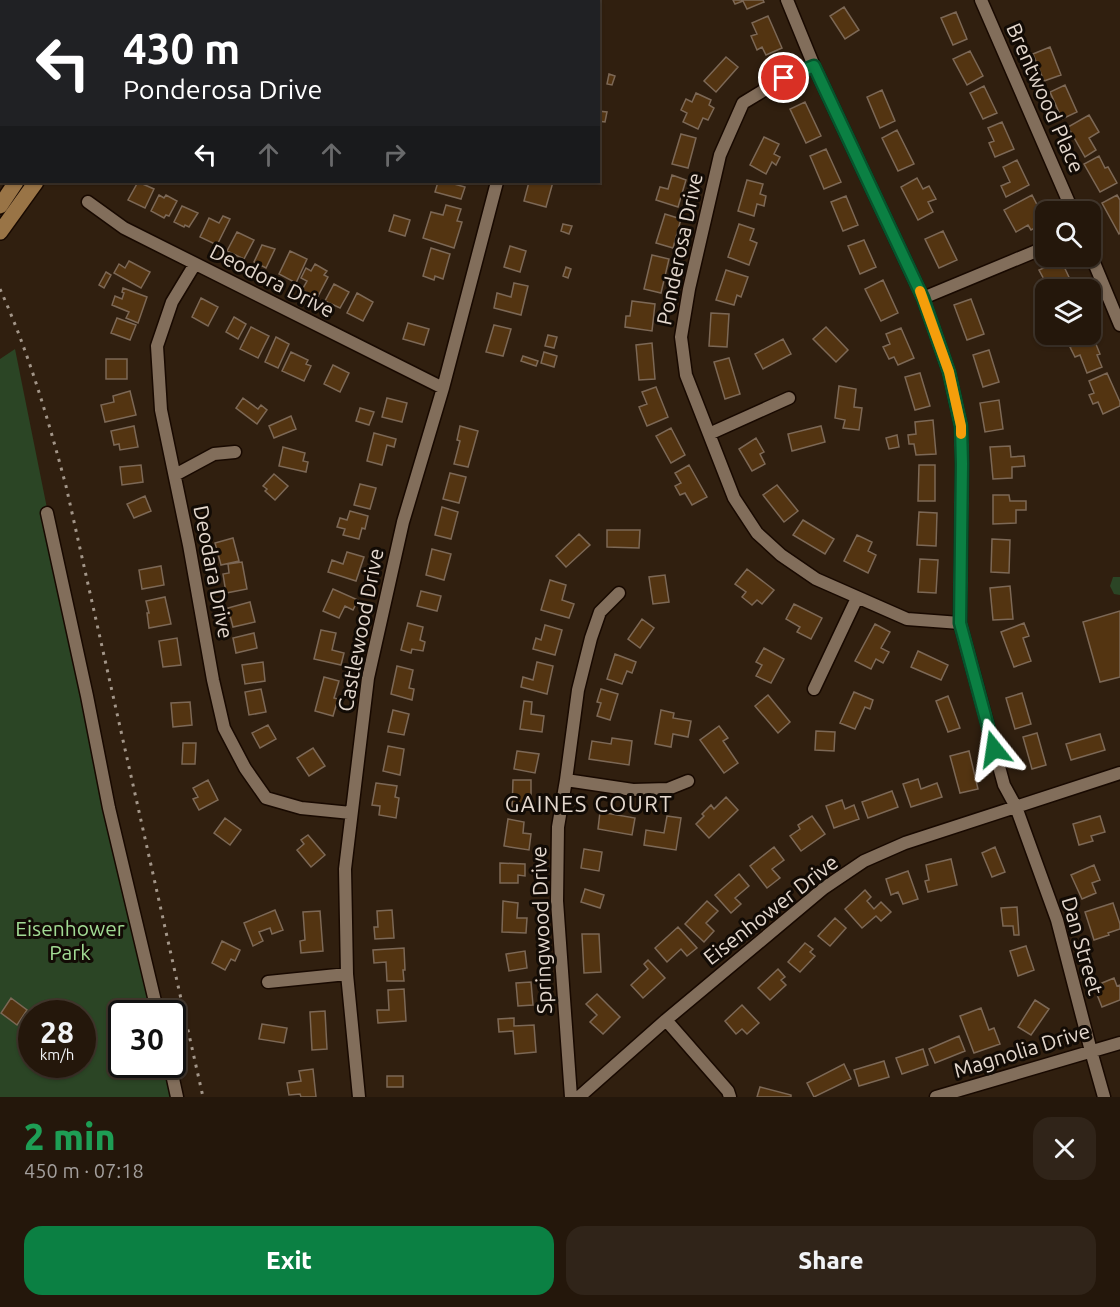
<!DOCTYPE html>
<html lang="en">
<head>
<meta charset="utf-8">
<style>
  :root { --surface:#24170b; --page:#302419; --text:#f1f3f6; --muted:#a39f9d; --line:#41362c; --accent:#0b8043 }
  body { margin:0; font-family:Ubuntu,sans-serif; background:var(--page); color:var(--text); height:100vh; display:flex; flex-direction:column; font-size:22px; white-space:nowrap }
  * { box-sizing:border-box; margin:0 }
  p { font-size:20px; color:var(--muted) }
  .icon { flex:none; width:33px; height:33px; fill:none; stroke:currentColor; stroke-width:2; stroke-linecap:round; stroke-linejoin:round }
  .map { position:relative; height:1097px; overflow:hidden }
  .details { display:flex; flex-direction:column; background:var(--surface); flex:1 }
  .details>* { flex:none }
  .hud { position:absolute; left:0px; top:0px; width:600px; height:183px; box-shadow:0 2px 4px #0004,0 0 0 2px var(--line); background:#202124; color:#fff; overflow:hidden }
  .fabs { position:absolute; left:1035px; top:201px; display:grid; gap:12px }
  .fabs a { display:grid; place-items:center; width:66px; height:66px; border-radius:12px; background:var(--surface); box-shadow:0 2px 4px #0004,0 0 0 2px var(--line); font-size:30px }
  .speed { position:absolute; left:18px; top:1000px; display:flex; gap:12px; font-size:30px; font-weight:700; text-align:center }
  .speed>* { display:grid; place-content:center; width:78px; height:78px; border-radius:50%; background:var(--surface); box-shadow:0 2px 4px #0004,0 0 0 2px var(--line); line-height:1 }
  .speed small { font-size:15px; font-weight:400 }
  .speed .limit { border:3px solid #111; border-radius:9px; background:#fff; color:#111 }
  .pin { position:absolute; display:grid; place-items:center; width:51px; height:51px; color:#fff; margin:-26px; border:3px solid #fff; border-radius:50%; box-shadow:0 2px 6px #0007 }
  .me { position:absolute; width:66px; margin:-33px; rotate:345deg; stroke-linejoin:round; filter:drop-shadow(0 0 4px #0008) }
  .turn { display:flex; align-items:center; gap:21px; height:126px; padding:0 24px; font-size:27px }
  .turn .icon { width:78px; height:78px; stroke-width:2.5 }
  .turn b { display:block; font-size:42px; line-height:51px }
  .lanes { display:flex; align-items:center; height:57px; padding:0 24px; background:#0003; justify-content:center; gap:30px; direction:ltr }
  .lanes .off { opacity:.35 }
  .round { display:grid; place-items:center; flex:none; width:63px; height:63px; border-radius:18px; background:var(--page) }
  .head { display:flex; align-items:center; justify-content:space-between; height:102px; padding:0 24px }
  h1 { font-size:36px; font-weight:800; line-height:45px; color:#1e9e55 }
  .action { display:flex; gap:12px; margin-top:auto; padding:12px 24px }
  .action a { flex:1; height:69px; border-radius:18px; background:var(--accent); color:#fff; font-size:24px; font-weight:800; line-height:69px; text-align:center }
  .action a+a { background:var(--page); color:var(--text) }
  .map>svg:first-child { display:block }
  .green { fill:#2b4525; fill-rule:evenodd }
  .building { fill:#533411; stroke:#7c6856; stroke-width:1.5 }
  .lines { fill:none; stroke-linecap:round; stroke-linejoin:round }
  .minor-casing { stroke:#180900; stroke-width:15 }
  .major-casing { stroke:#180900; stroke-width:18 }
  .minor { stroke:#826e5b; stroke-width:12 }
  .major { stroke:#997446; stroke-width:15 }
  .rail { stroke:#a39689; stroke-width:3; stroke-dasharray:3 6; stroke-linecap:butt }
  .route-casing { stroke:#07532c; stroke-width:15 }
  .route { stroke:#0b8043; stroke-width:10 }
  .slow { stroke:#f59e0b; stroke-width:10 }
  .labels { text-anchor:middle; stroke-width:6; stroke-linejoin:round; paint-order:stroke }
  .street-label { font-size:21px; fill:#e4d8ce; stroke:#120b05 }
  .park-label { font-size:21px; fill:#a2db94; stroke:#120b05 }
  .neighbourhood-label { font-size:22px; letter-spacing:1.5px; fill:#e4d8ce; stroke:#120b05 }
</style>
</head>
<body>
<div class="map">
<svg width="1120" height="1097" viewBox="0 0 1120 1097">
  <rect width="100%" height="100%" fill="#301f0f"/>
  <path class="green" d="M0 0H103L102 2H2L1 102 0 100Z
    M15 349 55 548 158 1014H122V1065H170L177 1097H0V359ZM32 1014H82V1065H32Z
    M1113 577H1120V595L1114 594 1110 586Z"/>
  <path class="building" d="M733 0H763L764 2 747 9 743 1 735 4Z
    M844 7 859 30 845 39 830 16Z
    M956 12 967 39 953 45 941 18Z
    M768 16 782 48 766 55 762 47 757 50 751 36 757 34 752 23Z
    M1050 47 1061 75 1044 81 1033 54Z
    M970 51 983 76 967 85 953 59Z
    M726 57 738 67 716 92 704 81Z
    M609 74 615 76 612 85 607 84Z
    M1065 85 1077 112 1062 119 1050 92Z
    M984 86 997 113 983 119 970 93Z
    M882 90 895 121 880 128 867 97Z
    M696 93 711 100 709 105 714 108 708 120 703 118 698 129 683 122 687 113 681 110 686 99 692 102Z
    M805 102 821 136 806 143 790 109Z
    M598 111 607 112 605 122 598 121Z
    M1089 115 1099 132 1089 138 1096 150 1085 157 1068 127Z
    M1002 122 1014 149 995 157 989 143 994 141 988 128Z
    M897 130 914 164 898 171 882 138Z
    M681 134 696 138 688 168 672 164Z
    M764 137 779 144 774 154 780 157 776 165 772 162 766 174 750 165Z
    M826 149 841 182 824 189 810 156Z
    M1099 156 1105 168 1108 167 1117 183 1100 192 1084 164Z
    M1017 160 1029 185 1006 197 1001 186 1010 182 1003 167Z
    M672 175 686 180 678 207 656 200 660 187 668 189Z
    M917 178 923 189 929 186 936 199 928 202 933 212 918 220 901 187Z
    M747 180 763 184 760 194 766 196 764 206 757 204 754 216 738 211Z
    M138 182 154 189 145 208 128 200Z
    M438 182H455L454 184 465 187 461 199 435 192Z
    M529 182H553L546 207 524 201Z
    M159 195 164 198 166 195 177 201 169 216 166 215 164 218 151 211Z
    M1032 195 1046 222 1031 230 1028 225 1016 232 1004 210Z
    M1117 195 1120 200V233L1119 234 1102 203Z
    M846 196 858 225 843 231 831 202Z
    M446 205 461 209 457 221 462 222 454 248 423 238 431 212 443 215Z
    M182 206 198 213 189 227 185 225 184 227 174 222Z
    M665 214 681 219 673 248 656 243Z
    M394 215 410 220 405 236 389 231Z
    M223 216 230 219 217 245 200 237 209 218 219 223Z
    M563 224 572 226 569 234 561 231Z
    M739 224 754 229 750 240 757 243 749 265 728 257Z
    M943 231 957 260 939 268 925 239Z
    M237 232 254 240 244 259 227 251Z
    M864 240 876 267 860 274 848 246Z
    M262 245 275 249 266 268 254 262Z
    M510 246 526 251 520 272 504 267Z
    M431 248 450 254 443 279 435 276 434 280 423 276Z
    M290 251 307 259 296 283 279 274Z
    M652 255 669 259 661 293 644 289Z
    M1061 260 1074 288 1071 290H1058L1053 280 1046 283 1039 270Z
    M129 261 150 272 141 288 114 273 119 264 125 268Z
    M315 264 327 271 324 275 328 277 317 298 302 290 307 281 301 278 306 268 311 271Z
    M566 267 571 269 568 278 563 276Z
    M726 270 748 277 741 297 737 295 734 305 716 300Z
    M106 272 111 275 104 288 99 285Z
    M883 280 898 313 881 321 865 289Z
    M514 283 528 286 521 315 494 308 497 293 511 297Z
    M334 284 349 292 340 308 325 301Z
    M123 288 147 297 138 323 126 318 129 312 112 305 115 296 122 299 124 293 122 292Z
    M357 293 373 302 363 321 347 313Z
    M201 298 218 307 208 326 192 317Z
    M971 299 984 334 967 340 954 305Z
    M632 301 655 304 652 331 625 327 626 316H630Z
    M711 313 729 314 727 347 709 346Z
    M234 317 246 324 238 339 226 332Z
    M117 318 136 325 130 340 111 333Z
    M408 323 429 329 424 345 403 339Z
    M494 325 511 329 503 356 486 352Z
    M251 327 269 336 258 358 240 349Z
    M826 327 848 350 836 362 813 339Z
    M901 328 914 358 898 365 894 357 889 359 883 347 890 344 886 334Z
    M548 335 557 337 554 348 545 346Z
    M276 337 289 344 278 368 265 362Z
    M1093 337 1100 354 1097 355 1102 367 1087 373 1080 355 1075 357 1070 347Z
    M783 339 791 354 763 369 755 354Z
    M652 343 655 379 639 380 636 345Z
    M989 350 999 382 983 387 973 355Z
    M291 352 308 360 306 364 311 366 304 381 282 371Z
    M544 352 557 356 554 367 541 363Z
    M523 356 538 361 536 366 521 361Z
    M729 358 740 394 725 399 714 362Z
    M106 359H127V379H106Z
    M333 365 349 373 340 392 324 384Z
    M920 373 930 406 915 410 905 377Z
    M1107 373 1120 402V406L1103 414 1098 402 1093 404 1089 395 1094 393 1089 381Z
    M839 386 856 389 854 407 862 408 859 430 843 428 845 420 835 418Z
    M656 387 668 417 647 426 639 407 647 404 642 392Z
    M130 391 136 415 105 422 101 405 114 402 113 396Z
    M243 398 258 409 261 405 267 410 257 424 236 408Z
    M387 398 407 403 402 422 382 417Z
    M999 400 1003 429 985 432 980 403Z
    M360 408 374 412 369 425 356 421Z
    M291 416 296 429 274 438 269 426Z
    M933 420 936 454 916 455 914 444H909L908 435 916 434 915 422Z
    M134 426 138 447 120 450 119 444 114 445 111 431Z
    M460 426 478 431 468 467 454 464 460 441 457 440Z
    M821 426 825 442 792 451 788 434Z
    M671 428 685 455 671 463 656 436Z
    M374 433 396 439 394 447 387 445 382 465 367 461Z
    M897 435 899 447 889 449 886 438Z
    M756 438 764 452 760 454 765 464 752 471 739 449Z
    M1010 446 1011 457 1024 456 1025 466 1012 467V478L993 479 990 447Z
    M283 447 305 453 303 461 308 462 306 472 279 466Z
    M141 465 143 482 122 485 120 467Z
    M689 465 707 497 692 505 685 493 680 495 675 486 681 483 675 473Z
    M919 465H935V501H918Z
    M450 473 466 477 459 503 443 499Z
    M274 474 288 486 275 500 265 491 267 489 263 486Z
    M360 484 376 488 370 509 354 505Z
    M777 485 798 511 784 522 763 495Z
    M993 495H1009L1010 501H1026V510H1016V523L993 524Z
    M145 496 151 511 134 518 127 504Z
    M442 507 458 512 451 539 435 535Z
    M350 511 368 516 365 529 362 528 359 539 343 535 345 529 337 527 340 518 347 520Z
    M919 512 937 513 936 546 917 545Z
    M803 520 834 539 825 554 793 535Z
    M607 530H640L639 548 607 547Z
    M579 534 590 545 566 567 556 556Z
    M857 535 872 542 868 551 876 555 868 573 844 561Z
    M233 538 239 561 221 565 215 543Z
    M992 539 1010 540 1009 573 991 572Z
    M432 549 451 554 444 580 426 575Z
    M347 552 364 557 356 581 328 572 332 560 343 564Z
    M920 559 938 560 936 593 918 592Z
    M242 562 247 589 226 593 223 574 229 573 228 564Z
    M161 566 164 585 142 589 139 570Z
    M747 569 774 590 762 604 757 600 752 605 742 597 746 592 735 584Z
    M665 575 669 602 653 604 649 577Z
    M550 580 566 585 562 600 574 604 569 618 541 610Z
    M1010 586 1013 619 993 620 990 588Z
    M333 589 358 600 353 610 345 606 339 618 323 611Z
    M421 591 441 596 437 611 417 606Z
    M165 597 171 624 149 628 147 613H149L146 601Z
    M250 602 255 622 233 627 228 608Z
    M794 604 822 618 811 639 797 632 800 627 786 619Z
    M1120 611V677L1100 682 1083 622Z
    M642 619 654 628 640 648 628 639Z
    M408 623 423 627 420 640 425 642 423 651 412 649 411 653 401 650Z
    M1024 623 1029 636 1023 638 1031 661 1014 667 1001 632Z
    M875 624 890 632 881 648 889 652 883 663 876 659 871 669 855 661Z
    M545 625 562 630 555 655 533 649 536 638 541 640Z
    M321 630 336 633 332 650 344 653 341 665 314 659Z
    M254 633 257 648 236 653 233 638Z
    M177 638 181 665 163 667 159 641Z
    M764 648 784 659 771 683 756 676 762 665 756 662Z
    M918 651 948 665 941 680 911 667Z
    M615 654 636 662 632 673 627 671 622 684 607 679Z
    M263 662 265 681 245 684 242 665Z
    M537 662 553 666 547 694 521 687 523 677 533 680Z
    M397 666 413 670 409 688 414 689 412 700 391 694Z
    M324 677 339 681 334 698 338 699 333 716 315 711Z
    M261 689 266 712 249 715 245 692Z
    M601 689 618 694 610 720 597 716 601 703 597 702Z
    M854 692 873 700 870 709 865 707 855 729 840 723Z
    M1022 693 1031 724 1015 729 1006 698Z
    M768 695 790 722 778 733 755 706Z
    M948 696 960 728 948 732 936 701Z
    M524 701 532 702 531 714 544 716 542 732 520 729Z
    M190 702 192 725 173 727 171 703Z
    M393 710 409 714 404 735 388 732Z
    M661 710 674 713 673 718 691 721 688 737 673 734 671 747 655 744Z
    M268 725 276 739 260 748 252 733Z
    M719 726 728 738 723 741 738 763 724 773 700 740Z
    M816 731 835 732 834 751 815 750Z
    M1037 733 1046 765 1032 769 1023 737Z
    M1100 734 1105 750 1071 760 1066 744Z
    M612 738 632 741 629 765 589 759 592 741 611 744Z
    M183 743H196L195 764H182Z
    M388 746 404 749 400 775 383 771Z
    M313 748 325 766 309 776 297 758Z
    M517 751 539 754 535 773 514 769Z
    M969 751 978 789 960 793 950 756Z
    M918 779 921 789 937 783 942 797 911 807 903 784Z
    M208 780 218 800 199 810 193 799 198 797 193 788Z
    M513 780H531V810H512Z
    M376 783 397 786 395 797 399 798 396 818 379 815 380 806 372 805Z
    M892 791 898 807 868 818 862 802Z
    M726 797 738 810 709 838 696 824 704 816 702 814 711 805 714 809Z
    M842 800 845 809 854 805 859 819 834 828 826 806Z
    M600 812 635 818 632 835 598 829Z
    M667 816 681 818 676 850 644 845 646 830 664 833Z
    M812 816 825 834 801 851 790 836 800 829 798 825Z
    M1100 816 1105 832 1091 836 1093 841 1079 845 1073 824Z
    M225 818 241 830 230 845 214 833Z
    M508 819 524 822 523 833 531 834 529 850 504 846Z
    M308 835 325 855 311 867 297 850 304 844 301 840Z
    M774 847 784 860 772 869 780 878 767 888 750 866Z
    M995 847 1005 872 992 877 982 853Z
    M584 849 602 852 599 871 581 868Z
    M951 859 957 885 928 892 925 881 929 880 926 865Z
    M500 863 525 864V876L518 875V883H500Z
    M1094 865 1100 880 1092 883 1096 893 1082 899 1071 875Z
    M908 871 918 899 903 904 898 892 891 895 886 879Z
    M739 874 749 886 735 898 741 904 731 913 715 895Z
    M585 889 604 895 600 908 581 902Z
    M865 890 871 897 867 901 874 909 881 902 891 912 881 921 876 916 862 928 845 909Z
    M503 901 518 903 517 918H527L526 933 502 932Z
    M707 901 718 911 706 923 714 931 704 942 685 924Z
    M1113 903 1120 924V929L1108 933 1109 935 1094 940 1085 912Z
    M1017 907 1019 935H1014L1013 926H1003L1001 908Z
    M275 910 283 930 272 934 270 928 259 932 263 941 253 946 244 923Z
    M392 910 394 938 375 939 374 927H378L377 911Z
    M320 911 323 951 301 953 300 941 305 940 303 912Z
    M835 918 846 928 830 946 818 936Z
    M678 927 697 948 687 956 681 949 667 962 655 948Z
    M582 934H599L601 972 584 973Z
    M222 941 240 950 235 961 231 959 225 970 212 963Z
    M805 943 813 949 810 952 815 956 800 972 788 962Z
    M1026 946 1034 970 1018 976 1010 951Z
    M404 948 405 970H403L404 981H387L386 962 374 963 373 950Z
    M525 951 527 968 509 971 506 954Z
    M648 960 665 978 643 998 631 985 648 969 644 964Z
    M778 969 785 977 781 980 786 985 770 1000 758 988Z
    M1114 978 1117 986 1120 985V1000L1102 1007 1096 992 1104 988 1102 983Z
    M531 982 533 1005 518 1006 516 983Z
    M404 989 406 1021 378 1023 377 1010H389L388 990Z
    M597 994 620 1017 603 1034 590 1022 597 1015 586 1004Z
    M11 998 27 1010 17 1025 1 1013Z
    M1035 1000 1049 1009 1031 1035 1018 1027Z
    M742 1005 759 1023 747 1034 742 1029 736 1034 725 1021Z
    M981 1008 989 1030 994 1028 1000 1044 974 1053 960 1016Z
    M325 1011 327 1049 312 1050 310 1012Z
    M514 1018V1026L534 1025 536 1052 515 1054 513 1031 499 1032 498 1019Z
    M262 1024 287 1028 284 1043 259 1039Z
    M959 1036 965 1051 935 1063 929 1049Z
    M923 1049 928 1065 902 1074 896 1058Z
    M884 1061 889 1077 859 1086 854 1070Z
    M844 1064 851 1079 814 1097 807 1083Z
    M313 1069 316 1097H301L300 1094 289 1095 287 1083 301 1081 299 1071Z
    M387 1076H403V1087H387Z
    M760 1087 791 1095V1097H757Z"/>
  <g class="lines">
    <defs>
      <path id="minor" d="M787 0 814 66 923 298 949 372 961 426 962 464 960 623 1004 785 1016 807 1057 920 1091 1051 1104 1097
        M981 0 1073 212
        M544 2V0
        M814 66 784 78 743 103 720 155 689 289 681 337 686 375 734 498 757 533 781 555 816 579 907 619 960 623
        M88 202 124 228 443 388
        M1090 253 1120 325
        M195 264 172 302 157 346 161 410 189 545 213 680 224 728 245 768 266 798 301 808 351 813
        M923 298 1046 247
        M709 434 789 398
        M175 475 214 454 235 452
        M47 513 87 696 109 808 158 1014
        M814 689 857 598
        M566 780 633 790 668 789 688 781
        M268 982 347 974
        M666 1020 728 1091 730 1097
        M170 1065 177 1097
        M359 1097 347 974 345 869 368 678 403 522 443 388 497 182
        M571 1097 557 901 558 827 566 780 578 690 591 638 600 612 619 593
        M579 1097 666 1020 793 914 824 888 864 861 905 843 1120 773
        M936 1097 1120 1043"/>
      <path id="major" d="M125 2 126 0
        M145 2 146 0
        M0 206 16 182
        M0 232 36 182"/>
    </defs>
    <use href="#minor" class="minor-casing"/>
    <use href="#major" class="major-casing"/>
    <use href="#minor" class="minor"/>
    <use href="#major" class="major"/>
    <path class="rail" d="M0 289C29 353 48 419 66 486L203 1097"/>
  </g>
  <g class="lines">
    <defs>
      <path id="route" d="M784 78 814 66 923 298 949 372 961 426 962 464 960 623 994 749"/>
    </defs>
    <use href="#route" class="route-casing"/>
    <use href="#route" class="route"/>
    <path class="slow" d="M920 291 949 372 961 426V434"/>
  </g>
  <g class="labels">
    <g class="street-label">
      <text transform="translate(1045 98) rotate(66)" y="7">Brentwood Place</text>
      <text transform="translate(680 249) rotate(-78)" y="7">Ponderosa Drive</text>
      <text transform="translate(272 281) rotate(27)" y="7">Deodora Drive</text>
      <text transform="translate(213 572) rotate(79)" y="7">Deodara Drive</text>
      <text transform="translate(361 630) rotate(-79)" y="7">Castlewood Drive</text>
      <text transform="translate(771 910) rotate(-38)" y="7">Eisenhower Drive</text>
      <text transform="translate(542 930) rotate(-92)" y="7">Springwood Drive</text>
      <text transform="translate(1082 946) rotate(74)" y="7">Dan Street</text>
      <text transform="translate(1022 1051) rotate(-17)" y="7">Magnolia Drive</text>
    </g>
    <g class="park-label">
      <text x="70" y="936">Eisenhower<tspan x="70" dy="24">Park</tspan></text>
    </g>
    <g class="neighbourhood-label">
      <text x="589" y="812">GAINES COURT</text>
    </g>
  </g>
</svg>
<div class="fabs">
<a><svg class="icon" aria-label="search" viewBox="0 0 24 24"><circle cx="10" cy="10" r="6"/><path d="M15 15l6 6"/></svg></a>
<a><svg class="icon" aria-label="layers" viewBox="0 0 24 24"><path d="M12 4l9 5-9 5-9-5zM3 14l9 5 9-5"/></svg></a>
</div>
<div class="speed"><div>28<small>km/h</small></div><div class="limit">30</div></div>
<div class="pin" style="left:784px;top:78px;background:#d93025"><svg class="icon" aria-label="arrive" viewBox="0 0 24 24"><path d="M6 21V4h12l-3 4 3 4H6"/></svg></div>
<svg class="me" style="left:994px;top:749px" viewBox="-20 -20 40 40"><path d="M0-17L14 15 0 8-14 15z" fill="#0b8043" stroke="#fff" stroke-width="4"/></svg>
<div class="hud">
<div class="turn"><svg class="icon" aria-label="left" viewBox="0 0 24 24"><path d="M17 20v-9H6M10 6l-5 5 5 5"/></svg><div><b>430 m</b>Ponderosa Drive</div></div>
<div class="lanes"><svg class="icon" aria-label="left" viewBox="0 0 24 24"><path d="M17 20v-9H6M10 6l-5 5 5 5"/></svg><svg class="icon off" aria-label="ahead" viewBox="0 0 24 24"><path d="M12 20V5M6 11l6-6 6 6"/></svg><svg class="icon off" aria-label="ahead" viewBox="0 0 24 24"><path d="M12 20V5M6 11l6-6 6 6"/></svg><svg class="icon off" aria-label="right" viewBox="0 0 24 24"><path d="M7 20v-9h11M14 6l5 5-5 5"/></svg></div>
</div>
</div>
<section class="details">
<div class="head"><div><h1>2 min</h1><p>450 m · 07:18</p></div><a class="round"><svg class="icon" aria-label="close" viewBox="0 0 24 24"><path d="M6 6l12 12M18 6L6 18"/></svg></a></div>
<div class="action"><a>Exit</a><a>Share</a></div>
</section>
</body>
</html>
